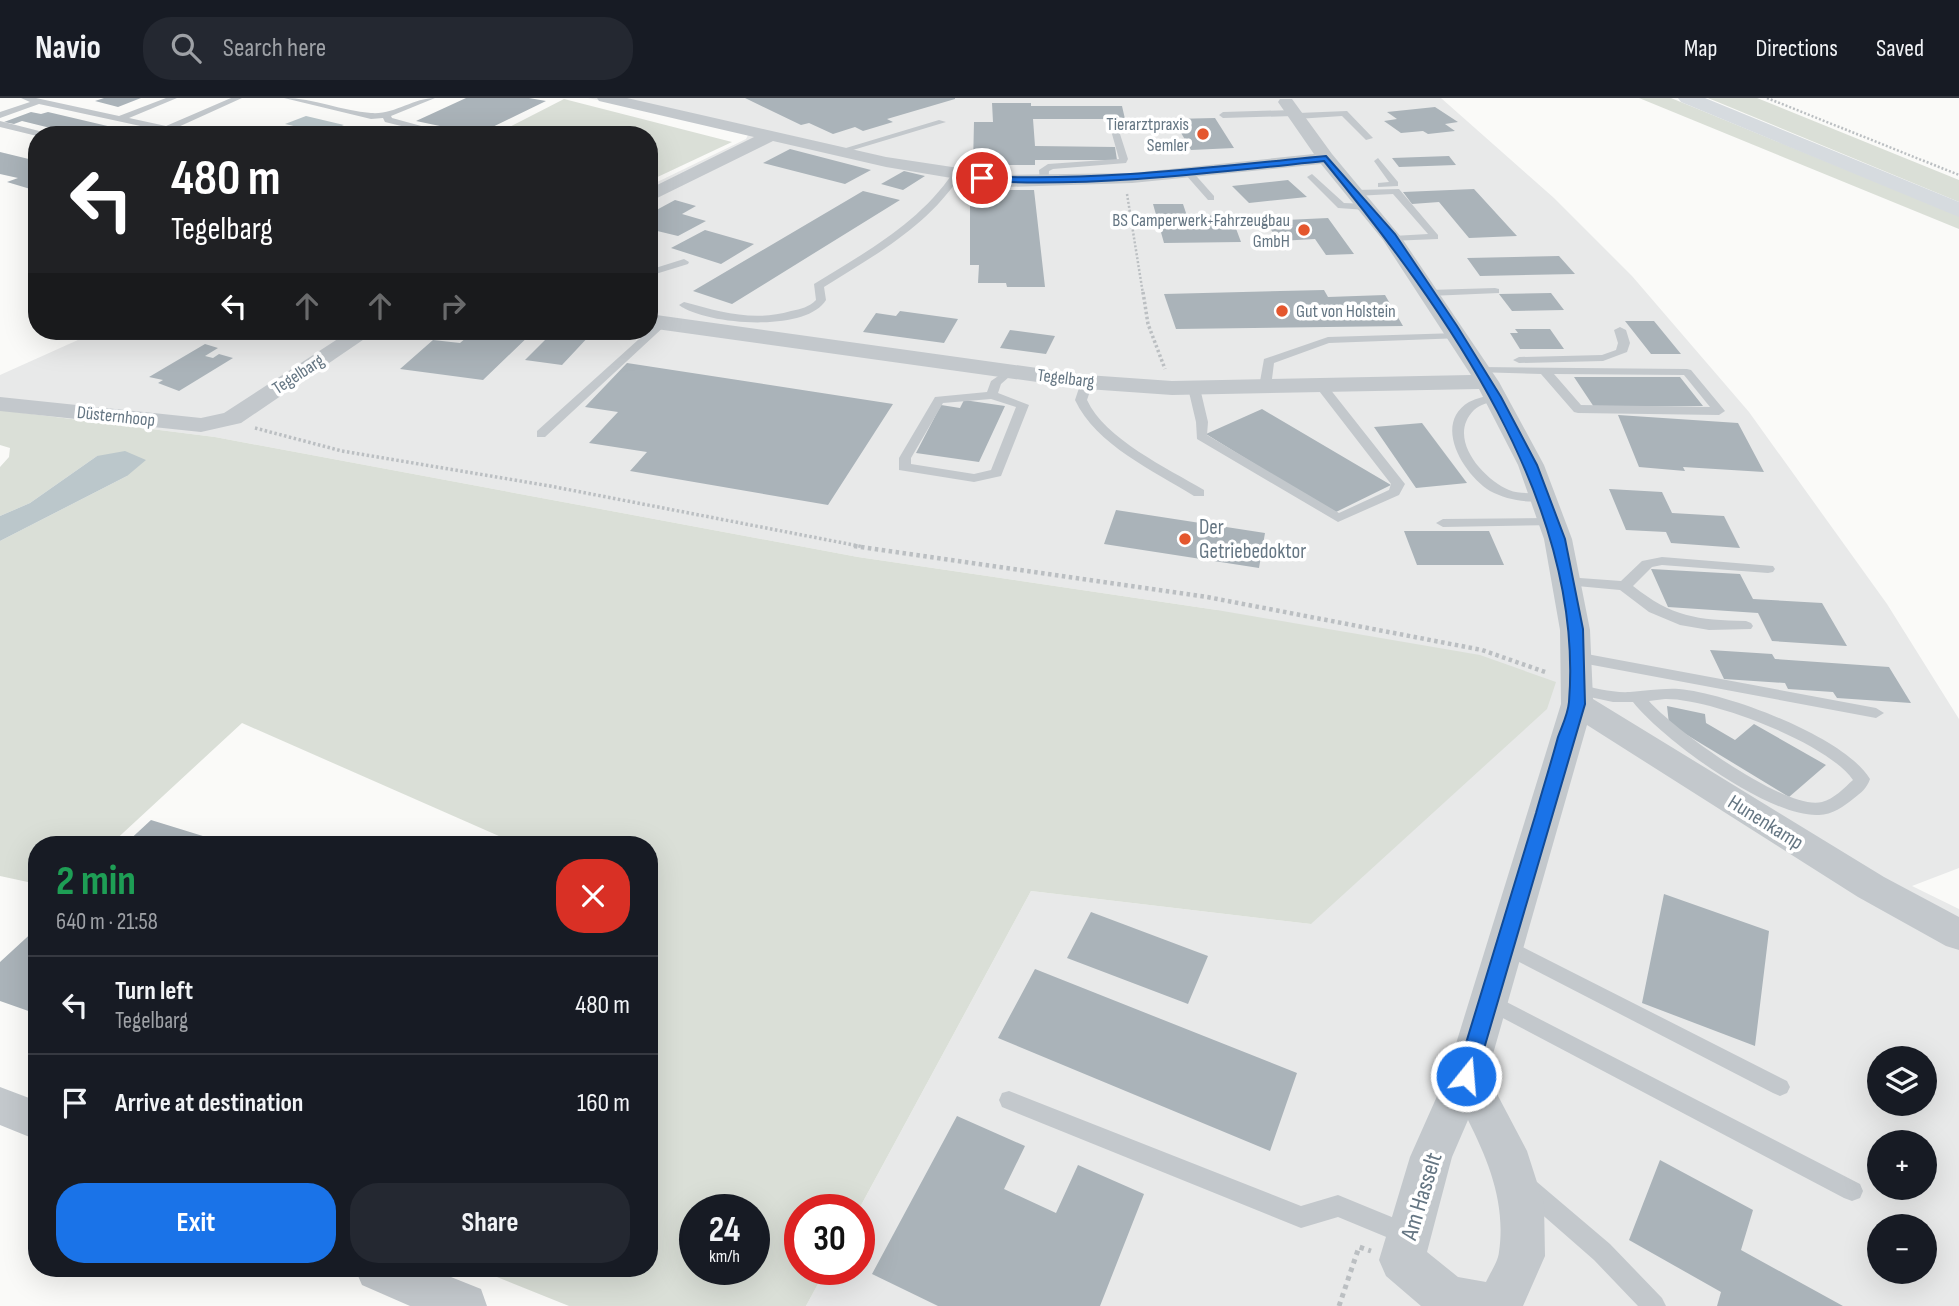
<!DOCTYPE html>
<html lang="en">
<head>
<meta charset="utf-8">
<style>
  :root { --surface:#171b24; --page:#242831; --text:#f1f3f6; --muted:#9ea1a6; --line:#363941; --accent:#1a73e8 }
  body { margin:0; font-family:"Sofia Sans Condensed",sans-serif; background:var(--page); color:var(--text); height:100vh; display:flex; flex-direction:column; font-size:26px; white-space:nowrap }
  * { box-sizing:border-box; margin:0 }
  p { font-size:23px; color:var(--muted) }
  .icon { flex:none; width:38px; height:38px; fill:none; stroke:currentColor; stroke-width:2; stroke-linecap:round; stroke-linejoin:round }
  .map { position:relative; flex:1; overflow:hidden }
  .panel { position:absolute; left:28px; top:738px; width:630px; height:441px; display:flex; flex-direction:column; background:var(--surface); border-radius:28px; box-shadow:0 7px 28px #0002 }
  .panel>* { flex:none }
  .top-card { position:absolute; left:28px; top:28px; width:630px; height:214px; border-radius:28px; box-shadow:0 7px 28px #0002; background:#202124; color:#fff; overflow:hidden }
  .tools { position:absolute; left:1867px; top:948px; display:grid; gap:14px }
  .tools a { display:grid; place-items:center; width:70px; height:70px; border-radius:50%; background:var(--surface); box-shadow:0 7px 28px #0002; font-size:35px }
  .speed { position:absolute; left:679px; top:1096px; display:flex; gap:14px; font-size:35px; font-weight:700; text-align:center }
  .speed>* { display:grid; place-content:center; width:91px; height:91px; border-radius:50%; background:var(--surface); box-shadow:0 7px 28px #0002; line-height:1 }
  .speed small { font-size:18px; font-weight:400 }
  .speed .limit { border:10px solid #d22; background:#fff; color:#111 }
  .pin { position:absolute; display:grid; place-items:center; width:60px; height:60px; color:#fff; margin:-30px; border:4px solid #fff; border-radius:50%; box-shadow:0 2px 7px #0007 }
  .me { position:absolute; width:77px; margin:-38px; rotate:17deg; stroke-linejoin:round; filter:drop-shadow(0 0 5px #0008) }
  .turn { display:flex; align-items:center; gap:24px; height:147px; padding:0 28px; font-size:32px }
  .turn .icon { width:91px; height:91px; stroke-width:2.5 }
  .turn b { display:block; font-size:49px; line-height:60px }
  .lanes { display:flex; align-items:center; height:66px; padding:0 28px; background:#0003; justify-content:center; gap:35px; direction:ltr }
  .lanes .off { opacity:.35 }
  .round { display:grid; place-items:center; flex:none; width:74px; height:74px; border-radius:28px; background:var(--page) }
  .overview { display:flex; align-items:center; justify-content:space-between; height:119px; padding:0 28px }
  h1 { font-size:42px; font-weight:700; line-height:52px; color:#1e9e55 }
  .cta { display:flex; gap:14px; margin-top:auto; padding:14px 28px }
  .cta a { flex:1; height:80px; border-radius:28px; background:var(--accent); color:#fff; font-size:28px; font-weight:700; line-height:80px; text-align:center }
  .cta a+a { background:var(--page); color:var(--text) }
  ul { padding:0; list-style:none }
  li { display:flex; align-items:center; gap:21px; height:98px; padding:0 28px; border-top:2px solid var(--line) }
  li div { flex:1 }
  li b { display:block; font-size:26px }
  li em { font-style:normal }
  header { display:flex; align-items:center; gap:42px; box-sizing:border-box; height:98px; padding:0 35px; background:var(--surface); border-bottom:2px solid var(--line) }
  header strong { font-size:33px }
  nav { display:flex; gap:38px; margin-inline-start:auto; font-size:24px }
  .search { width:490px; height:63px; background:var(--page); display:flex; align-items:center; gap:18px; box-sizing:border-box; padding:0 24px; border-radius:28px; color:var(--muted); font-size:26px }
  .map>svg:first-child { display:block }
  .built { fill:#e8e9e9; fill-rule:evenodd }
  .green { fill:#dadfd7; fill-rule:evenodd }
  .water { fill:#bbc7cb }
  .building { fill:#aab3b9 }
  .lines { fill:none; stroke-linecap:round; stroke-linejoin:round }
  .path-far3 { stroke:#bbbfc2; stroke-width:2.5; stroke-dasharray:2 2; stroke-linecap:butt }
  .path-far2 { stroke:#bbbfc2; stroke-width:3.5; stroke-dasharray:2.5 2.5; stroke-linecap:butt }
  .path-far1 { stroke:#bbbfc2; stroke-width:4.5; stroke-dasharray:3.5 3.5; stroke-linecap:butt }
  .path { stroke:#bbbfc2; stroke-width:5; stroke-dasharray:4.5 4.5; stroke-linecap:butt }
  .lane { fill:#c3c8cc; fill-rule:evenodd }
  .street { fill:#c3c8cc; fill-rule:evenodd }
  .primary { fill:#d6dbdf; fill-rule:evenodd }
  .route { fill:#1a73e8; stroke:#114b97; stroke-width:2 }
  .poi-dot { fill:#e4572e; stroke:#fff; stroke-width:2.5 }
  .labels { text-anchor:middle; stroke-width:7; stroke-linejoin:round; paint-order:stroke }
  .far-poi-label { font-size:18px; fill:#657683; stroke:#fff; text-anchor:end }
  .far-street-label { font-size:18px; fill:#657683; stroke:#fff }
  .poi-label { font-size:21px; fill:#657683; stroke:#fff; text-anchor:start }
  .street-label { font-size:21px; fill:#657683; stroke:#fff }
  .near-street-label { font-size:24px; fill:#657683; stroke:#fff }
</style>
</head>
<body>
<header>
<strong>Navio</strong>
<div class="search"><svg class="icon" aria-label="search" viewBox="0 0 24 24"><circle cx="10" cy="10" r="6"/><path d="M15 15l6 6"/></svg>Search here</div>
<nav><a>Map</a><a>Directions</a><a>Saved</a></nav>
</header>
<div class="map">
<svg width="1959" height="1208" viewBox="0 0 1959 1208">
  <rect width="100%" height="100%" fill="#fafaf8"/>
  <path class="built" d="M588 0H1441L1554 100 1632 178 1749 314 1887 506 1959 621V770L1912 788 1959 811V1208H806L826 1171H859V1111L1031 793 1311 826 1217 512 858 459 215 339 0 312V277L98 233H649V88L746 41 748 37 743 32ZM1880 961H1925V1006H1880ZM1880 1045H1925V1090H1880ZM1880 1129H1925V1174H1880Z"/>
  <path class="green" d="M1639 0H1671L1959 118V131Z
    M1708 0H1757L1959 82V104Z
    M564 1 732 44 649 83V37H494Z
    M0 312 215 339 858 459 1217 512 1480 557 1556 584 1547 611 1311 826 1031 793 859 1111H800V1171H826L806 1208H569L477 1171H649V747H505L508 742 242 625 110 747H37V786L0 778V443L127 378 97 358 30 405 0 418V369L9 359 10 350 0 347ZM695 1111H754V1171H695Z"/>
  <path class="water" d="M306 18 344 27 324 35 285 26Z
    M125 353 146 362 127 378 0 443V418L30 405 97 358Z"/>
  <path class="building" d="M104 0H141L118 9 95 3Z
    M466 0H529L546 3 478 36 416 23Z
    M745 0H955V1L887 21 893 24 863 33 855 29 833 36 809 25 801 27Z
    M992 5H1031V8H1122L1125 21H1033L1035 48 1115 49 1117 62H1035V67H973L974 24H993Z
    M1435 9 1458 24 1445 26 1455 33 1428 36 1423 33 1401 35 1384 23 1397 21 1387 14Z
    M31 14 41 16 48 14 133 34 126 37H79L22 23 14 26 4 24Z
    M1215 20 1234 50 1191 52 1173 21Z
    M790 51 871 72 845 86 763 65Z
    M0 54 37 63V93L7 84 18 80 0 76Z
    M1449 58 1456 67 1399 69 1392 60Z
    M904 73 925 78 903 92 881 86Z
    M1288 82 1307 99 1249 105 1232 88Z
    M1474 91 1517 138 1469 140 1439 104 1412 106 1403 94Z
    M970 92H1034L1045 189H1007L1006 185H978L979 167H970Z
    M863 93 900 102 732 206 693 193Z
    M675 102 696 108 682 116 706 123 678 138 649 131V116Z
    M1153 106H1183L1187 118 1231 117 1241 144 1164 145Z
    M1328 120 1354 156 1326 157 1315 141 1279 143 1265 123Z
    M705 132 754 146 721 166 671 150Z
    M1559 158 1575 176 1480 178 1467 160Z
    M1324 192 1328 199 1385 197 1403 228 1176 231 1164 196Z
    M1551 195 1564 212 1512 213 1499 196Z
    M900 213 958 221 944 245 863 234 876 215 896 218Z
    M1625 223H1654L1681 256H1651Z
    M1515 231H1550L1564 251H1520L1510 235H1518Z
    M1010 232 1055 238 1046 256 1000 250Z
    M474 233H534L483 282 400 271 433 242 460 245Z
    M554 233 591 236 562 267 525 262Z
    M205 246 218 250 205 258 213 260 219 256 233 260 179 293 158 285 163 282 149 279Z
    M627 265 893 306 828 407 630 373 647 354 589 345 618 314 585 309Z
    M1574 279H1680L1703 308 1594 309Z
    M964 302 1005 308 979 364 916 355 941 307 960 310Z
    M1262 311 1391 387 1334 415 1206 336Z
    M1618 317 1738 325 1764 374 1683 369 1685 373 1639 369Z
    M1422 325 1467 385 1416 390 1374 329Z
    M1609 391 1662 394 1672 415 1724 418 1740 450 1671 445 1666 434 1626 432Z
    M1116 412 1265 435 1259 470 1104 446Z
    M1404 433H1489L1504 467H1417Z
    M1651 471 1740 476 1753 501 1822 505 1847 548 1772 543 1758 515 1668 509Z
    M1710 552 1772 556 1775 561 1889 569 1911 605 1837 600 1833 594 1788 591 1785 585 1724 581Z
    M1667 608 1705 616 1706 625 1735 642 1754 626 1826 667 1789 699 1669 626Z
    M151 722 232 747H124Z
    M1664 796 1769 833 1755 948 1642 905Z
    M1091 814 1208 858 1188 906 1067 860Z
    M37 830V916L0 903V864Z
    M1035 871 1297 975 1270 1053 998 940Z
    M957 1018 1025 1048 1004 1091 1056 1115 1078 1067 1144 1096 1100 1208H938L872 1176Z
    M1660 1062 1753 1112 1741 1152 1843 1208H1717L1721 1194 1629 1142Z"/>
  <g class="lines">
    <path class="path-far3" d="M1767 0 1959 77
      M1127 96 1143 196"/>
    <path class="path-far2" d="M1143 194 1148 226 1165 271
      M255 330 342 353 550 388 864 449"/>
    <path class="path-far1" d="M854 448 1207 499 1482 552 1548 575"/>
    <path class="path" d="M1339 1208 1359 1149 1371 1153"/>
    <path class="lane" d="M21 0H36L119 18 166 0H177L129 20 166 28 231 0H242L176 30 199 37H182L39 6 0 20V14L30 4Z
      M284 0C314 0 342 13 371 15 394 17 413 0 435 0L391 18 392 20 454 37H438L385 24 383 20 371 21Z
      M1294 12 1298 15 1347 13 1373 40 1366 42 1342 18 1297 21 1293 18 1223 20 1219 17 1223 14Z
      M939 22 946 24 843 55 836 53Z
      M0 23 47 35 48 37 37 38 0 29Z
      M1116 33 1120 36 1128 61 1126 65 1053 71 1049 73 1048 86 1040 84 1039 72 1048 66 1119 61 1112 36Z
      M1378 60 1398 84V88L1378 89V85L1389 84 1374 63Z
      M1185 72H1191L1214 98V102H1208L1185 76Z
      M953 75 961 77C927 129 875 157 824 189L826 202C806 235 706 227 679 207L684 204C721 214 753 224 791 213 801 211 809 209 816 202L814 186C866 154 918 126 953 75Z
      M1312 76 1344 105 1367 106 1372 109 1367 112 1338 110 1307 79Z
      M1399 91 1438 137V141L1389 143 1388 141 1393 138 1428 136 1393 96 1355 98 1350 95 1355 92Z
      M684 161 689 164 688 166 649 178V172Z
      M1495 190 1499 191V195L1429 198 1424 195 1429 192Z
      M659 223 668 225 545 339H537V333Z
      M1620 229 1626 232 1630 245 1627 254 1603 263 1519 265 1513 262 1519 259 1602 257 1616 252 1618 245 1614 232Z
      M1458 235 1462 236V240L1329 245 1274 265 1271 289 1265 293 1259 289 1264 261 1328 239Z
      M1479 269 1687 271 1691 272 1725 313 1719 317 1578 315 1574 314 1541 276 1475 274V270ZM1554 276 1684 277 1710 309 1581 307Z
      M1010 270 1016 273 1001 286 998 295 1029 307 1001 378 974 384 899 372V360L935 299 987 294 991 283ZM991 301 1016 309 991 372 974 376 911 366V360L943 305Z
      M1087 280 1093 284 1087 302C1105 341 1167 370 1204 392V398H1194C1154 373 1096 347 1075 302L1081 284Z
      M1322 285 1326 286 1405 386 1399 397 1338 424 1197 341 1196 324 1188 290 1194 286 1200 290 1208 324 1207 337 1339 415 1389 392 1391 386 1316 289Z
      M1495 295 1499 296V302C1491 304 1480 306 1474 312 1446 340 1483 381 1509 392 1521 397 1535 394 1548 396V402C1529 406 1507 402 1490 393 1464 377 1432 326 1469 304 1477 300 1487 298 1495 295Z
      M1552 420 1557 421 1559 424 1557 427 1443 429 1436 425 1443 421Z
      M1662 459 1773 468 1775 471 1773 474 1768 475 1662 467 1652 469 1633 488C1672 519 1697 522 1746 523L1751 525 1753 528 1751 531 1709 532 1680 527 1649 514 1620 492 1566 487 1559 483 1566 479 1621 483 1642 463Z
      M1576 554 1876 610 1884 615 1876 620 1571 563 1568 559 1571 555Z
      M1577 586C1595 590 1612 595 1630 594 1646 593 1662 590 1679 591 1727 595 1845 639 1870 681 1867 690 1861 695 1853 701 1844 708 1832 717 1819 717 1770 720 1663 642 1633 604H1613L1571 595 1569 591 1571 587ZM1665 601C1710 600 1828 645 1853 682 1844 690 1834 701 1822 704 1787 714 1672 630 1649 603Z
      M1505 840 1787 983 1790 989 1787 995 1780 998 1773 995 1498 853 1496 848 1498 843Z
      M1489 895 1860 1086 1863 1093 1860 1100 1852 1103 1844 1100 1482 909 1479 903 1482 897Z
      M1009 993 1301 1108 1338 1097 1416 1129 1419 1137 1416 1145 1408 1148 1338 1119 1301 1130 1002 1009 999 1002 1002 995Z
      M1529 1081 1537 1084 1610 1146 1662 1200 1666 1208H1638L1594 1162 1521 1098 1518 1091 1521 1084Z"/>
    <path class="street" d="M597 0H627L886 59 1005 77 1132 75 1314 56 1278 4 1280 1H1292L1332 56 1401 139 1499 284 1544 367 1572 441 1590 532 1593 601 1884 779 1959 819V852L1946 848 1858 799 1587 627 1487 977 1527 1053 1544 1106 1545 1158 1523 1208H1421L1386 1178 1379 1162 1410 1059 1446 978 1561 606 1560 532 1544 441 1518 367 1479 291 1172 297 1087 291 649 230V216L1087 277 1172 283 1471 277 1383 142 1321 66 1132 85 1005 89 886 69 773 43 649 104V91L754 39 599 3ZM1468 1022C1489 1064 1506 1106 1499 1154 1498 1164 1490 1175 1486 1184L1458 1179 1427 1154 1452 1059Z
      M350 233H376L241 325 201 334 0 313V299L201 320 224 315Z
      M0 989 37 1003V1042L0 1027Z
      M355 1171H431L481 1191 487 1208H410L362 1187Z"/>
    <path class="primary" d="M1678 0H1705L1959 104V119L1681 4Z"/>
  </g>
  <path class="route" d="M1326 58 1395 136 1457 228 1501 299 1537 367 1565 441 1583 531 1585 606 1476 978 1473 985 1466 988 1459 985 1456 978C1482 891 1509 803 1536 715 1543 690 1551 665 1558 639 1562 628 1568 616 1569 604 1585 404 1444 210 1324 63 1210 75 1097 89 982 83L977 80 982 78C1097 84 1211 69 1326 58Z"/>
  <g class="poi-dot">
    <circle cx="1203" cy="36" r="7"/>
    <circle cx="1304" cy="132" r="7"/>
    <circle cx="1282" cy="213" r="7"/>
    <circle cx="1185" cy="441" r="7"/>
  </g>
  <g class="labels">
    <g class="far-poi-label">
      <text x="1189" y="32">Tierarztpraxis<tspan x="1189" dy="21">Semler</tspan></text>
      <text x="1290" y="128">BS Camperwerk-Fahrzeugbau<tspan x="1290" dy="21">GmbH</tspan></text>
      <text x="1296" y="219" text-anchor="start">Gut von Holstein</text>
    </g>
    <g class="far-street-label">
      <text transform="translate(298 276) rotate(-33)" y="6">Tegelbarg</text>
      <text transform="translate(1066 280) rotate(7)" y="6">Tegelbarg</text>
      <text transform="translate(116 318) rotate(6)" y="6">Düsternhoop</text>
    </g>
    <g class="poi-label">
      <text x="1199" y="436">Der<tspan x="1199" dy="24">Getriebedoktor</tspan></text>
    </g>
    <g class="street-label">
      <text transform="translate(1766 724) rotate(32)" y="7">Hunenkamp</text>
    </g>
    <g class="near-street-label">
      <text transform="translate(1421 1098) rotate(-73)" y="8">Am Hasselt</text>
    </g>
  </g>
</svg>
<div class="tools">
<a><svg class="icon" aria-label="layers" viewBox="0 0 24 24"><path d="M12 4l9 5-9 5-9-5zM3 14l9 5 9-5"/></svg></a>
<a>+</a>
<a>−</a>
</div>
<div class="speed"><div>24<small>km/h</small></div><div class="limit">30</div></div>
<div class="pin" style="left:982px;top:80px;background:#d93025"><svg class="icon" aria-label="arrive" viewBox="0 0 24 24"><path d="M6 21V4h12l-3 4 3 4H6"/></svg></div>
<svg class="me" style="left:1466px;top:978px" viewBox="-20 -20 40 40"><circle r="17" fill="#1a73e8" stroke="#fff" stroke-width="3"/><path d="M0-11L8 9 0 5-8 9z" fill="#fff"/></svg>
<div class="top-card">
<div class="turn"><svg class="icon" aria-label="left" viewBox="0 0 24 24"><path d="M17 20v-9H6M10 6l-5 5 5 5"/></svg><div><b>480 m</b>Tegelbarg</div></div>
<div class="lanes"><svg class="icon" aria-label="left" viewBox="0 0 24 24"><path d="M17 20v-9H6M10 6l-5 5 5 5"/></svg><svg class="icon off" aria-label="ahead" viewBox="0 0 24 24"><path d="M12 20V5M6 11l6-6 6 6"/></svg><svg class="icon off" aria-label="ahead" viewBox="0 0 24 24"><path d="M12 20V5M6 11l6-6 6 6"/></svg><svg class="icon off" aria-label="right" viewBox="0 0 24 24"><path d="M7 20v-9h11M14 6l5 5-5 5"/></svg></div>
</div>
<section class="panel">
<div class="overview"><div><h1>2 min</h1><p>640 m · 21:58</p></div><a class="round" style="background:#d93025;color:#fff"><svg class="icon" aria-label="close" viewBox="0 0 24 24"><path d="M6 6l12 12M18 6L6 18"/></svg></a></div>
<ul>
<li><svg class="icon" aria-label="left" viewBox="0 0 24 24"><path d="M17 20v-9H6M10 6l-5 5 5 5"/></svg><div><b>Turn left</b><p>Tegelbarg</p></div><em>480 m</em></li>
<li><svg class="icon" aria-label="arrive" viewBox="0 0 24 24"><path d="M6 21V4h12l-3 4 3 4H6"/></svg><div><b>Arrive at destination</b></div><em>160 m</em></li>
</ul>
<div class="cta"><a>Exit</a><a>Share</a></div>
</section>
</div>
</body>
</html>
